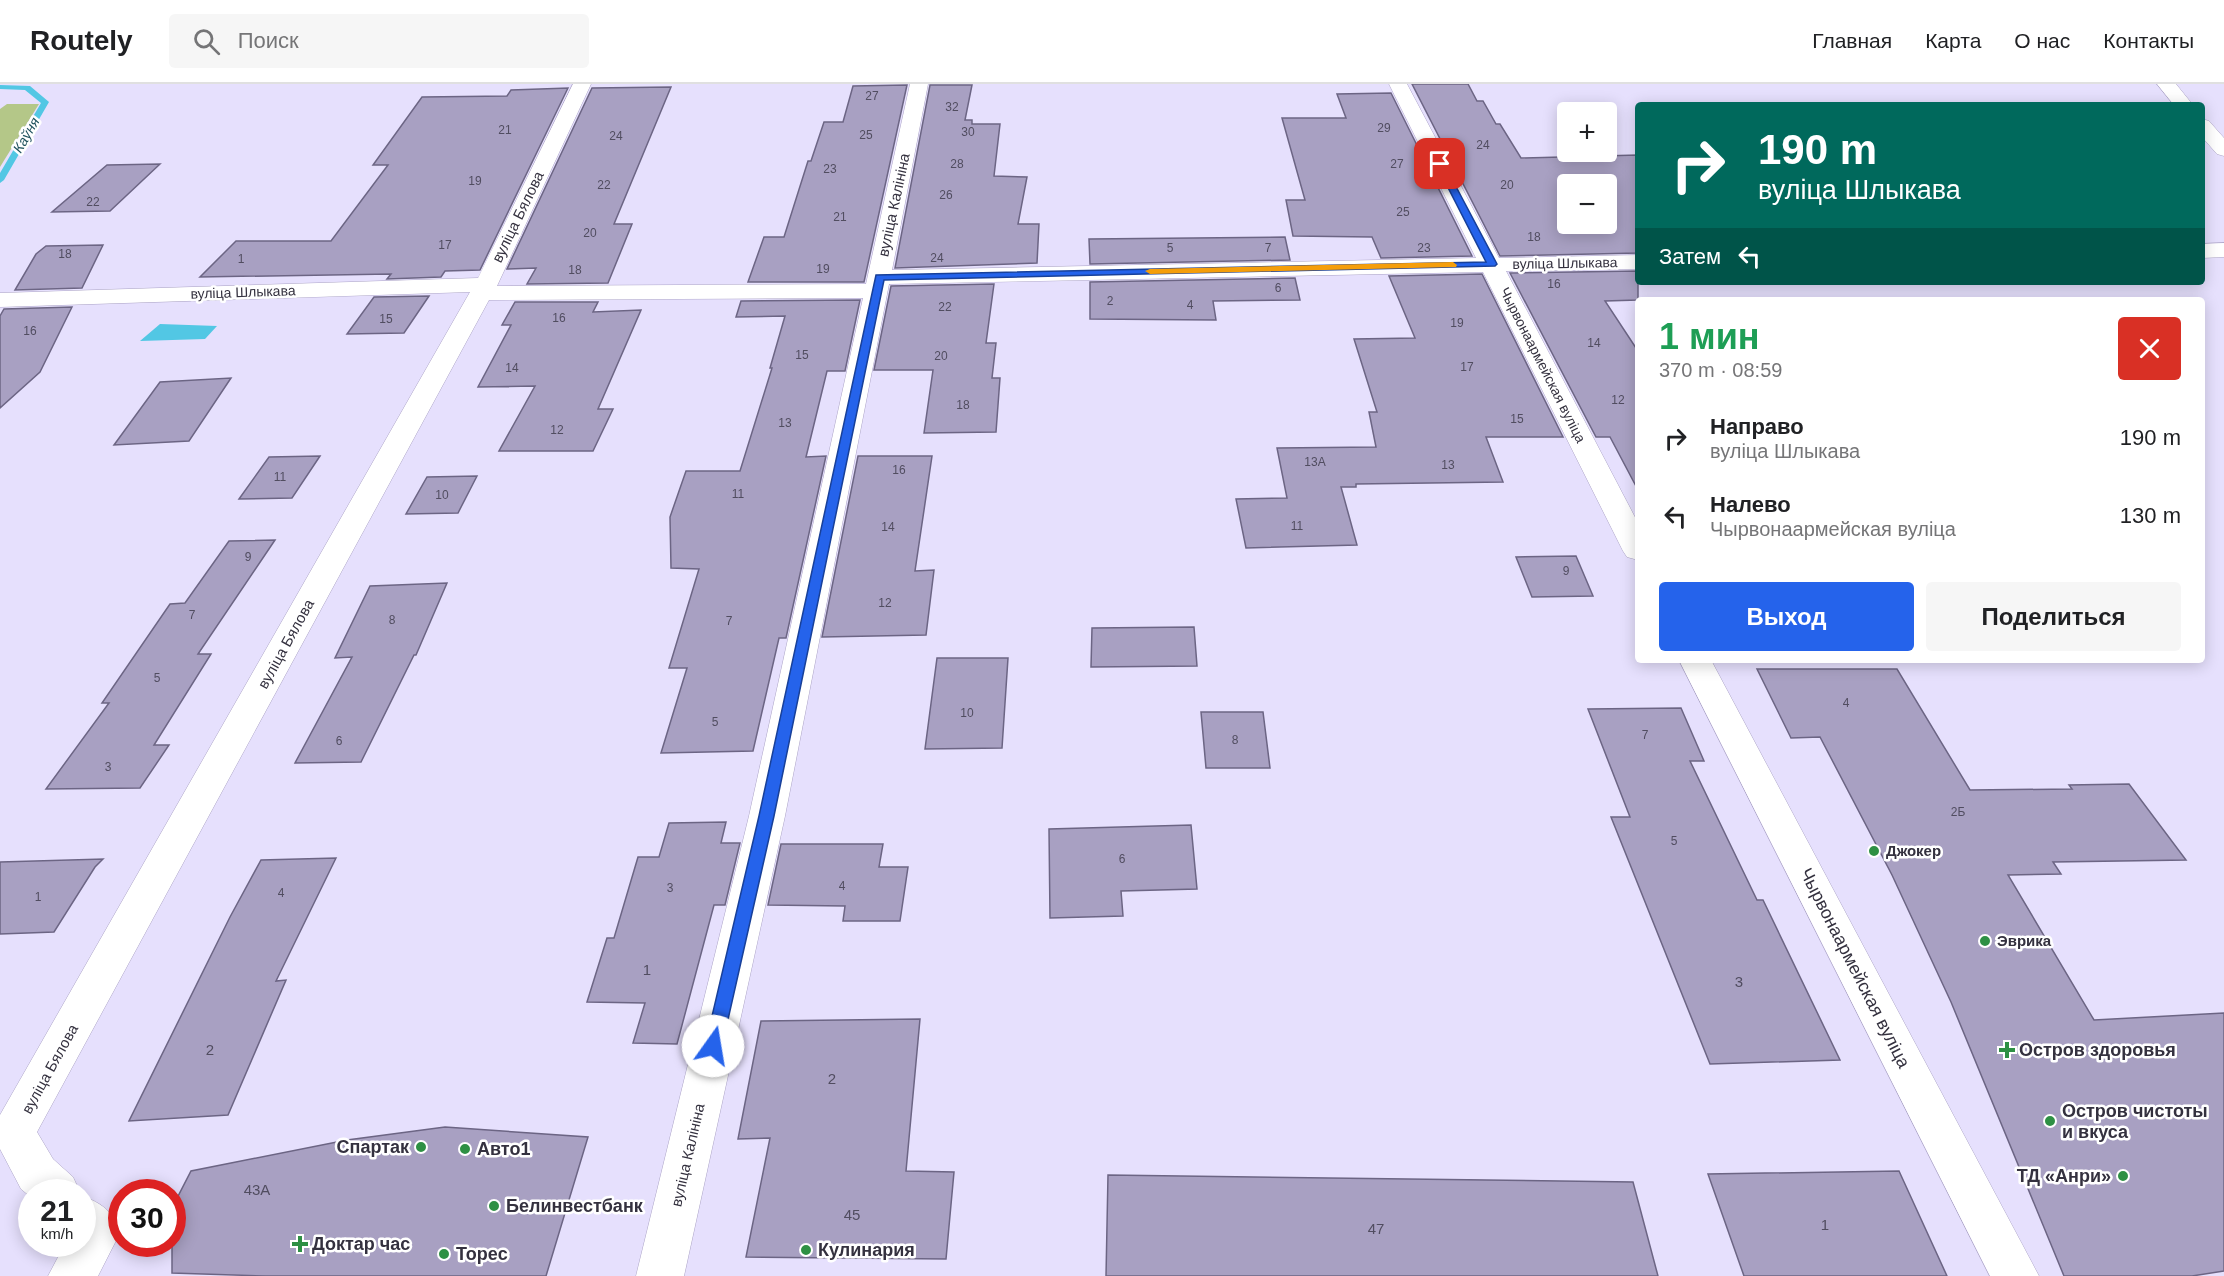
<!DOCTYPE html>
<html lang="ru">
<head>
<meta charset="utf-8">
<style>
  :root { --surface:#fff; --page:#f6f6f6; --text:#202124; --muted:#757577; --line:#e0e0e0; --accent:#2563eb }
  body { margin:0; font-family:Helvetica,sans-serif; background:var(--page); color:var(--text); height:100vh; display:flex; flex-direction:column; font-size:22px; white-space:nowrap }
  * { box-sizing:border-box; margin:0 }
  p { font-size:20px; color:var(--muted) }
  .icon { flex:none; width:33px; height:33px; fill:none; stroke:currentColor; stroke-width:2; stroke-linecap:round; stroke-linejoin:round }
  .map { position:relative; flex:1; overflow:hidden }
  .panel { position:absolute; left:1635px; top:213px; width:570px; height:366px; display:flex; flex-direction:column; background:var(--surface); border-radius:6px; box-shadow:0 3px 15px #0003 }
  .panel>* { flex:none }
  .top-card { position:absolute; left:1635px; top:18px; width:570px; height:183px; border-radius:6px; box-shadow:0 3px 15px #0003; background:#00695c; color:#fff; overflow:hidden }
  .tools { position:absolute; left:1557px; top:18px; display:grid; gap:12px }
  .tools a { display:grid; place-items:center; width:60px; height:60px; border-radius:6px; background:var(--surface); box-shadow:0 3px 15px #0003; font-size:30px }
  .speed { position:absolute; left:18px; top:1095px; display:flex; gap:12px; font-size:30px; font-weight:700; text-align:center }
  .speed>* { display:grid; place-content:center; width:78px; height:78px; border-radius:50%; background:var(--surface); box-shadow:0 3px 15px #0003; line-height:1 }
  .speed small { font-size:15px; font-weight:400 }
  .speed .limit { border:9px solid #d22; background:#fff; color:#111 }
  .pin { position:absolute; display:grid; place-items:center; width:51px; height:51px; color:#fff; margin:-26px; border-radius:12px; box-shadow:0 3px 9px #0006 }
  .me { position:absolute; width:66px; margin:-33px; rotate:13deg; stroke-linejoin:round; filter:drop-shadow(0 0 4px #0008) }
  .turn { display:flex; align-items:center; gap:21px; height:126px; padding:0 24px; font-size:27px }
  .turn .icon { width:78px; height:78px; stroke-width:2.5 }
  .turn b { display:block; font-size:42px; line-height:51px }
  .then { display:flex; align-items:center; height:57px; padding:0 24px; background:#0003; gap:12px; font-size:22px }
  .round { display:grid; place-items:center; flex:none; width:63px; height:63px; border-radius:6px; background:var(--page) }
  .head { display:flex; align-items:center; justify-content:space-between; height:102px; padding:0 24px }
  h1 { font-size:36px; font-weight:700; line-height:45px; color:#1e9e55 }
  .primary-button { display:flex; gap:12px; margin-top:auto; padding:12px 24px }
  .primary-button a { flex:1; height:69px; border-radius:6px; background:var(--accent); color:#fff; font-size:24px; font-weight:700; line-height:69px; text-align:center }
  .primary-button a+a { background:var(--page); color:var(--text) }
  ul { padding:0; list-style:none }
  li { display:flex; align-items:center; gap:18px; height:78px; padding:0 24px }
  li div { flex:1 }
  li b { display:block; font-size:22px }
  li em { font-style:normal }
  header { display:flex; align-items:center; gap:36px; box-sizing:border-box; height:84px; padding:0 30px; background:var(--surface); border-bottom:2px solid var(--line) }
  header strong { font-size:28px }
  nav { display:flex; gap:33px; margin-inline-start:auto; font-size:21px }
  .search { width:420px; height:54px; background:var(--page); display:flex; align-items:center; gap:15px; box-sizing:border-box; padding:0 21px; border-radius:6px; color:var(--muted); font-size:22px }
  .map>svg:first-child { display:block }
  .green { fill:#b4c788 }
  .water { fill:#52c7e4 }
  .lines { fill:none; stroke-linecap:round; stroke-linejoin:round }
  .stream { fill:#52c7e4; fill-rule:evenodd }
  .building { fill:#a8a0c2; stroke:#6c6584; stroke-width:1.5; fill-rule:evenodd }
  .minor-casing { stroke:#aca4c6; stroke-width:1 }
  .secondary-casing { stroke:#aca4c6; stroke-width:1 }
  .minor { fill:#fff; fill-rule:evenodd }
  .secondary { fill:#fff; fill-rule:evenodd }
  .route { fill:#2563eb; stroke:#184099; stroke-width:1.5 }
  .slow { fill:#f59e0b }
  .poi-dot { fill:#2e9044; stroke:#fff; stroke-width:2 }
  .labels { text-anchor:middle; stroke-width:5; stroke-linejoin:round; paint-order:stroke }
  .number-label { font-size:12px; fill:#514d60 }
  .far-water-label { font-size:14px; font-style:italic; fill:#1c4f5b; stroke:#fff }
  .far-street-label { font-size:14px; fill:#34313f; stroke:#fff }
  .street-label { font-size:15px; fill:#34313f; stroke:#fff }
  .poi-label { font-size:15px; font-weight:bold; fill:#34313f; stroke:#fff; text-anchor:start }
  .near-number-label { font-size:15px; fill:#514d60 }
  .near-street-label { font-size:18px; fill:#34313f; stroke:#fff }
  .near-poi-label { font-size:18px; font-weight:bold; fill:#34313f; stroke:#fff; text-anchor:start }
</style>
</head>
<body>
<header>
<strong>Routely</strong>
<div class="search"><svg class="icon" aria-label="search" viewBox="0 0 24 24"><circle cx="10" cy="10" r="6"/><path d="M15 15l6 6"/></svg>Поиск</div>
<nav><a>Главная</a><a>Карта</a><a>О нас</a><a>Контакты</a></nav>
</header>
<div class="map">
<svg width="2224" height="1192" viewBox="0 0 2224 1192">
  <rect width="100%" height="100%" fill="#e6e0fd"/>
  <path class="green" d="M7 20H39L0 83V25Z"/>
  <path class="water" d="M160 240 217 242 205 255 140 257Z"/>
  <g class="lines">
    <path class="stream" d="M0 1 30 2 49 18 4 96 0 99V89L41 19 25 6 0 5Z"/>
  </g>
  <path class="building" d="M1412 0H1468L1477 17H1483L1496 40H1500L1521 74 1638 71V169L1500 172ZM1568 100H1606V140H1568Z
    M907 1 864 198H748L764 153H784L808 77H811L824 38H843L853 2Z
    M930 1H972L965 36H972V40H1000L994 92 1027 93 1018 140H1039L1037 179 895 184Z
    M671 3 614 140H632L608 199 527 200 536 184 507 185 592 4Z
    M568 4 480 186 445 187 441 193 387 195 391 190 200 193 236 157H331L388 81H373L422 13 507 12 511 6Z
    M1391 9 1472 172 1381 174 1372 153 1293 152 1286 116H1305L1282 34H1346L1337 10Z
    M160 80 110 127 52 128 107 81Z
    M1285 153 1290 176 1090 180 1089 155Z
    M103 161 82 204 15 206 36 170 46 162Z
    M1638 187V216L1605 217 1638 267V406L1610 353H1596L1510 189Z
    M1482 190 1563 353H1486L1503 398 1356 400V403H1341L1357 461 1246 464 1236 415 1287 414 1277 364 1376 363 1369 328H1377L1354 255 1415 254 1389 192Z
    M1295 194 1300 216 1213 217 1216 236 1090 235V198Z
    M994 200 986 259H996L992 294H1000L996 348 924 349 933 286H874L891 202Z
    M429 212 404 249 347 250 374 213Z
    M860 216 845 287H827L806 373 826 372 786 554H779L753 667 661 669 687 584H669L699 485 671 484 670 433 686 387H740L772 284H770L785 232 736 233 741 217Z
    M515 218H598L593 228 641 226 598 325H613L593 367H499L535 302 478 303 511 241H502Z
    M72 223 40 288 0 324V232L4 225Z
    M231 294 189 357 114 361 160 298Z
    M320 372 292 414 239 415 269 373Z
    M858 372H932L915 487 934 486 926 551 822 553Z
    M477 392 458 429 406 430 427 393Z
    M275 456 198 570H211L154 661H169L140 704 46 705 109 619H102L170 520 185 519 229 457Z
    M1576 472 1593 512 1532 513 1516 473Z
    M447 499 416 571H414L361 678 295 679 352 573 335 574 370 502Z
    M1194 543 1197 582 1091 583 1092 544Z
    M937 574H1008L1002 664 925 665Z
    M1757 585H1897L1970 706 2072 705 2069 701 2129 700 2186 776 2053 778 2061 790 2008 791 2094 936 2224 929V1187L2192 1192H2064L1951 918 1892 791 1820 653 1791 654Z
    M1681 624 1704 677H1690L1757 816H1763L1840 976 1710 980 1611 733H1630L1588 625Z
    M1201 628H1263L1270 684H1206Z
    M726 738 721 759H740L725 821H714L677 960 633 959 645 919 587 918 607 854H614L638 773H659L669 739Z
    M1191 741 1197 805 1121 807 1123 832 1050 834 1049 745Z
    M781 760H883L879 783H908L900 837H843L845 822 768 821Z
    M336 774 276 897 286 896 228 1031 129 1037 230 833 261 776Z
    M103 775 95 783 54 848 0 850V778Z
    M920 935 906 1087 954 1088 946 1175 746 1173 770 1054 738 1055 761 937Z
    M445 1043 588 1053 546 1192H265L172 1189V1124L191 1087 347 1056Z
    M1899 1087 1947 1192H1744L1708 1090Z
    M1108 1091 1633 1098 1658 1192H1106Z"/>
  <g class="lines">
    <defs>
      <path id="minor" d="M573 0H591L497 202 866 200 910 0H928L892 186 1476 174 1389 0H1407L1499 174 1638 171V185L1506 187 1638 439V476L1627 473 1623 467 1483 188 889 200 785 732 684 1192H636L749 732 863 214 489 216 37 1048 53 1075 73 1093 80 1108H32V1114L21 1105 0 1065V1031L470 208 0 223V209L478 194Z
        M2224 159V173L2202 174V160Z
        M1679 576H1711L2039 1192H1990Z
        M82 1112C102 1119 113 1128 121 1147L98 1192H48L65 1160H82Z"/>
      <path id="secondary" d="M2157 0H2176L2193 21H2174Z
        M2202 35 2209 37 2224 54V72L2217 70 2202 53Z"/>
    </defs>
    <use href="#minor" class="minor-casing"/>
    <use href="#secondary" class="secondary-casing"/>
    <use href="#minor" class="minor"/>
    <use href="#secondary" class="secondary"/>
  </g>
  <path class="route" d="M1440 78 1444 80 1497 180 1495 182 884 196 774 732 722 962 720 967 713 969 707 967 705 962 759 732 876 191 1486 178 1436 80Z"/>
  <path class="slow" d="M1453 178 1457 181 1456 183 1150 190 1145 187 1150 185Z"/>
  <g class="poi-dot">
    <circle cx="1874" cy="767" r="6"/>
    <circle cx="1985" cy="857" r="6"/>
    <path d="M2004 957h6v6h6v6h-6v6h-6v-6h-6v-6h6z"/>
    <circle cx="2050" cy="1037" r="6"/>
    <circle cx="421" cy="1063" r="6"/>
    <circle cx="465" cy="1065" r="6"/>
    <circle cx="2123" cy="1092" r="6"/>
    <circle cx="494" cy="1122" r="6"/>
    <path d="M297 1151h6v6h6v6h-6v6h-6v-6h-6v-6h6z"/>
    <circle cx="806" cy="1166" r="6"/>
    <circle cx="444" cy="1170" r="6"/>
  </g>
  <g class="labels">
    <g class="number-label">
      <text x="872" y="16">27</text>
      <text x="952" y="27">32</text>
      <text x="1384" y="48">29</text>
      <text x="505" y="50">21</text>
      <text x="968" y="52">30</text>
      <text x="866" y="55">25</text>
      <text x="616" y="56">24</text>
      <text x="1483" y="65">24</text>
      <text x="957" y="84">28</text>
      <text x="1397" y="84">27</text>
      <text x="830" y="89">23</text>
      <text x="475" y="101">19</text>
      <text x="604" y="105">22</text>
      <text x="1507" y="105">20</text>
      <text x="946" y="115">26</text>
      <text x="93" y="122">22</text>
      <text x="1403" y="132">25</text>
      <text x="840" y="137">21</text>
      <text x="590" y="153">20</text>
      <text x="1534" y="157">18</text>
      <text x="445" y="165">17</text>
      <text x="1170" y="168">5</text>
      <text x="1268" y="168">7</text>
      <text x="1424" y="168">23</text>
      <text x="65" y="174">18</text>
      <text x="937" y="178">24</text>
      <text x="241" y="179">1</text>
      <text x="823" y="189">19</text>
      <text x="575" y="190">18</text>
      <text x="1554" y="204">16</text>
      <text x="1278" y="208">6</text>
      <text x="1110" y="221">2</text>
      <text x="1190" y="225">4</text>
      <text x="945" y="227">22</text>
      <text x="559" y="238">16</text>
      <text x="386" y="239">15</text>
      <text x="1457" y="243">19</text>
      <text x="30" y="251">16</text>
      <text x="1594" y="263">14</text>
      <text x="802" y="275">15</text>
      <text x="941" y="276">20</text>
      <text x="1467" y="287">17</text>
      <text x="512" y="288">14</text>
      <text x="1618" y="320">12</text>
      <text x="963" y="325">18</text>
      <text x="1517" y="339">15</text>
      <text x="785" y="343">13</text>
      <text x="557" y="350">12</text>
      <text x="1315" y="382">13А</text>
      <text x="1448" y="385">13</text>
      <text x="899" y="390">16</text>
      <text x="280" y="397">11</text>
      <text x="738" y="414">11</text>
      <text x="442" y="415">10</text>
      <text x="1297" y="446">11</text>
      <text x="888" y="447">14</text>
      <text x="248" y="477">9</text>
      <text x="1566" y="491">9</text>
      <text x="885" y="523">12</text>
      <text x="192" y="535">7</text>
      <text x="392" y="540">8</text>
      <text x="729" y="541">7</text>
      <text x="157" y="598">5</text>
      <text x="1846" y="623">4</text>
      <text x="967" y="633">10</text>
      <text x="715" y="642">5</text>
      <text x="1645" y="655">7</text>
      <text x="1235" y="660">8</text>
      <text x="339" y="661">6</text>
      <text x="108" y="687">3</text>
      <text x="1958" y="732">2Б</text>
      <text x="1674" y="761">5</text>
      <text x="1122" y="779">6</text>
      <text x="842" y="806">4</text>
      <text x="670" y="808">3</text>
      <text x="281" y="813">4</text>
      <text x="38" y="817">1</text>
    </g>
    <g class="far-water-label">
      <text transform="translate(26 51) rotate(-60)" y="5">Каўня</text>
    </g>
    <g class="far-street-label">
      <text transform="translate(1565 179) rotate(-1)" y="5">вуліца Шлыкава</text>
      <text transform="translate(243 208) rotate(-2)" y="5">вуліца Шлыкава</text>
      <text transform="translate(1543 281) rotate(63)" y="5">Чырвонаармейская вуліца</text>
    </g>
    <g class="street-label">
      <text transform="translate(894 121) rotate(-78)" y="5">вуліца Калініна</text>
      <text transform="translate(518 133) rotate(-64)" y="5">вуліца Бялова</text>
      <text transform="translate(286 560) rotate(-61)" y="5">вуліца Бялова</text>
      <text transform="translate(50 985) rotate(-61)" y="5">вуліца Бялова</text>
      <text transform="translate(688 1071) rotate(-77)" y="5">вуліца Калініна</text>
    </g>
    <g class="poi-label">
      <text x="1886" y="772">Джокер</text>
      <text x="1997" y="862">Эврика</text>
    </g>
    <g class="near-number-label">
      <text x="647" y="891">1</text>
      <text x="1739" y="903">3</text>
      <text x="210" y="971">2</text>
      <text x="832" y="1000">2</text>
      <text x="257" y="1111">43А</text>
      <text x="852" y="1136">45</text>
      <text x="1825" y="1146">1</text>
      <text x="1376" y="1150">47</text>
    </g>
    <g class="near-street-label">
      <text transform="translate(1855 884) rotate(63)" y="6">Чырвонаармейская вуліца</text>
    </g>
    <g class="near-poi-label">
      <text x="2019" y="972">Остров здоровья</text>
      <text x="2062" y="1033">Остров чистоты<tspan x="2062" dy="21">и вкуса</tspan></text>
      <text x="409" y="1069" text-anchor="end">Спартак</text>
      <text x="477" y="1071">Авто1</text>
      <text x="2111" y="1098" text-anchor="end">ТД «Анри»</text>
      <text x="506" y="1128">Белинвестбанк</text>
      <text x="312" y="1166">Доктар час</text>
      <text x="818" y="1172">Кулинария</text>
      <text x="456" y="1176">Торес</text>
    </g>
  </g>
</svg>
<div class="tools">
<a>+</a>
<a>−</a>
</div>
<div class="speed"><div>21<small>km/h</small></div><div class="limit">30</div></div>
<div class="pin" style="left:1440px;top:80px;background:#d93025"><svg class="icon" aria-label="arrive" viewBox="0 0 24 24"><path d="M6 21V4h12l-3 4 3 4H6"/></svg></div>
<svg class="me" style="left:713px;top:962px" viewBox="-20 -20 40 40"><circle r="19" fill="#fff"/><path d="M0-13L10 11 0 6-10 11z" fill="#2563eb"/></svg>
<div class="top-card">
<div class="turn"><svg class="icon" aria-label="right" viewBox="0 0 24 24"><path d="M7 20v-9h11M14 6l5 5-5 5"/></svg><div><b>190 m</b>вуліца Шлыкава</div></div>
<div class="then">Затем<svg class="icon" aria-label="left" viewBox="0 0 24 24"><path d="M17 20v-9H6M10 6l-5 5 5 5"/></svg></div>
</div>
<section class="panel">
<div class="head"><div><h1>1 мин</h1><p>370 m · 08:59</p></div><a class="round" style="background:#d93025;color:#fff"><svg class="icon" aria-label="close" viewBox="0 0 24 24"><path d="M6 6l12 12M18 6L6 18"/></svg></a></div>
<ul>
<li><svg class="icon" aria-label="right" viewBox="0 0 24 24"><path d="M7 20v-9h11M14 6l5 5-5 5"/></svg><div><b>Направо</b><p>вуліца Шлыкава</p></div><em>190 m</em></li>
<li><svg class="icon" aria-label="left" viewBox="0 0 24 24"><path d="M17 20v-9H6M10 6l-5 5 5 5"/></svg><div><b>Налево</b><p>Чырвонаармейская вуліца</p></div><em>130 m</em></li>
</ul>
<div class="primary-button"><a>Выход</a><a>Поделиться</a></div>
</section>
</div>
</body>
</html>
